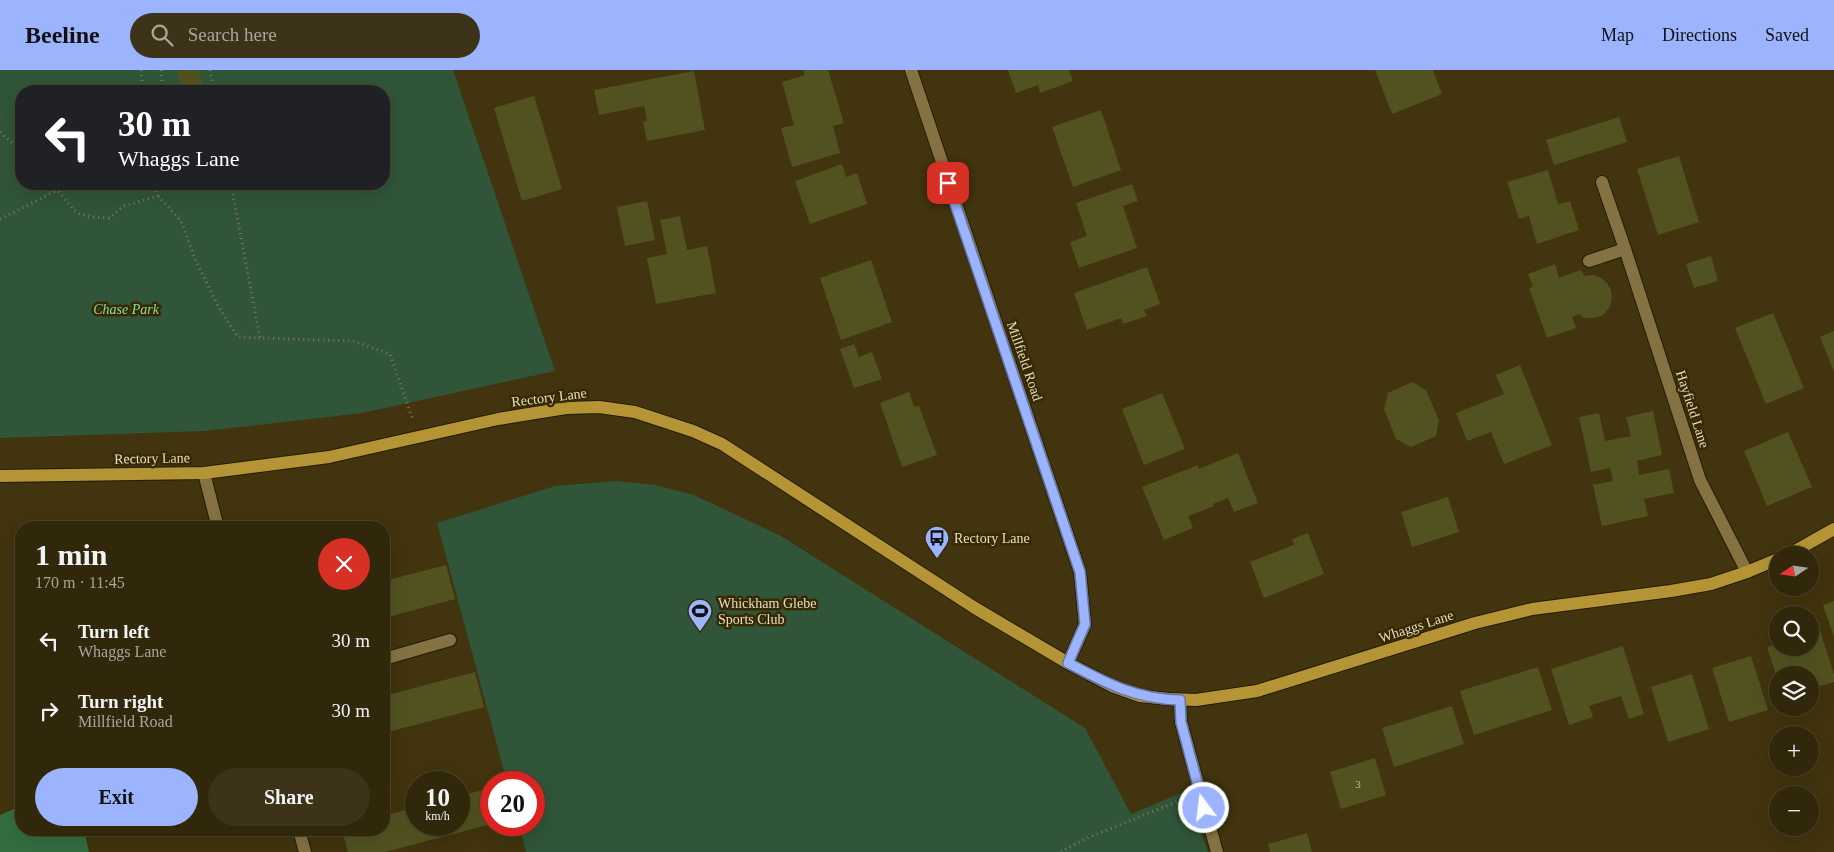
<!DOCTYPE html>
<html lang="en">
<head>
<meta charset="utf-8">
<style>
  :root { --surface:#31270a; --page:#3d3318; --text:#f1f3f6; --muted:#a8a59c; --line:#4c442b; --accent:#9cb4fd }
  body { margin:0; font-family:Georgia,serif; background:var(--page); color:var(--text); height:100vh; display:flex; flex-direction:column; font-size:19px; white-space:nowrap }
  * { box-sizing:border-box; margin:0 }
  p { font-size:16px; color:var(--muted) }
  .icon { flex:none; width:28px; height:28px; fill:none; stroke:currentColor; stroke-width:2; stroke-linecap:round; stroke-linejoin:round }
  .map { position:relative; flex:1; overflow:hidden }
  .sheet { position:absolute; left:15px; top:451px; width:375px; height:315px; display:flex; flex-direction:column; background:var(--surface); border-radius:20px; box-shadow:0 5px 20px #0002,0 0 0 1px var(--line) }
  .sheet>* { flex:none }
  .top-card { position:absolute; left:15px; top:15px; width:375px; height:105px; border-radius:20px; box-shadow:0 5px 20px #0002,0 0 0 1px var(--line); background:#202124; color:#fff; overflow:hidden }
  .needle { width:32px; rotate:257deg }
  .buttons { position:absolute; left:1769px; top:476px; display:grid; gap:10px }
  .buttons a { display:grid; place-items:center; width:50px; height:50px; border-radius:50%; background:var(--surface); box-shadow:0 5px 20px #0002,0 0 0 1px var(--line); font-size:25px }
  .speed { position:absolute; left:405px; top:701px; display:flex; gap:10px; font-size:25px; font-weight:700; text-align:center }
  .speed>* { display:grid; place-content:center; width:65px; height:65px; border-radius:50%; background:var(--surface); box-shadow:0 5px 20px #0002,0 0 0 1px var(--line); line-height:1 }
  .speed small { font-size:12px; font-weight:400 }
  .speed .limit { border:8px solid #d22; background:#fff; color:#111 }
  .pin { position:absolute; display:grid; place-items:center; width:42px; height:42px; color:#fff; margin:-21px; border-radius:10px; box-shadow:0 2px 8px #0006 }
  .me { position:absolute; width:55px; margin:-28px; rotate:345deg; stroke-linejoin:round; filter:drop-shadow(0 0 4px #0008) }
  .turn { display:flex; align-items:center; gap:18px; height:105px; padding:0 20px; font-size:22px }
  .turn .icon { width:65px; height:65px; stroke-width:2.5 }
  .turn b { display:block; font-size:35px; line-height:42px }
  .round { display:grid; place-items:center; flex:none; width:52px; height:52px; border-radius:26px; background:var(--page) }
  .headline { display:flex; align-items:center; justify-content:space-between; height:85px; padding:0 20px }
  h1 { font-size:30px; font-weight:700; line-height:38px }
  .action { display:flex; gap:10px; margin-top:auto; padding:10px 20px }
  .action a { flex:1; height:58px; border-radius:30px; background:var(--accent); color:#111; font-size:20px; font-weight:700; line-height:58px; text-align:center }
  .action a+a { background:var(--page); color:var(--text) }
  ul { padding:0; list-style:none }
  li { display:flex; align-items:center; gap:15px; height:70px; padding:0 20px }
  li div { flex:1 }
  li b { display:block; font-size:19px }
  li em { font-style:normal }
  header { display:flex; align-items:center; gap:30px; box-sizing:border-box; height:70px; padding:0 25px; background:var(--accent); color:#111 }
  header strong { font-size:24px }
  nav { display:flex; gap:28px; margin-inline-start:auto; font-size:18px }
  .search { width:350px; height:45px; background:var(--page); display:flex; align-items:center; gap:12px; box-sizing:border-box; padding:0 18px; border-radius:28px; color:var(--muted); font-size:19px }
  .map>svg:first-child { display:block }
  .green { fill:#305538; fill-rule:evenodd }
  .forest { fill:#326e40 }
  .building { fill:#525220 }
  .lines { fill:none; stroke-linecap:round; stroke-linejoin:round }
  .minor-casing { stroke:#251c03; stroke-width:14 }
  .major-casing { stroke:#251c03; stroke-width:14 }
  .path { stroke:#837857; stroke-width:3; stroke-dasharray:1 4; stroke-linecap:butt }
  .minor { stroke:#857242; stroke-width:12 }
  .major { stroke:#b49435; stroke-width:12 }
  .route-casing { stroke:#6575a4; stroke-width:12 }
  .route { stroke:#9cb4fd; stroke-width:9 }
  .labels { text-anchor:middle; stroke-width:5; stroke-linejoin:round; paint-order:stroke }
  .number-label { font-size:11px; fill:#c1ba9a }
  .park-label { font-size:14px; font-style:italic; fill:#89de9a; stroke:#372a03 }
  .street-label { font-size:14px; fill:#e6dcc3; stroke:#372a03 }
  .poi-label { font-size:14px; fill:#e6dcc3; stroke:#372a03; text-anchor:start }
</style>
</head>
<body>
<header>
<strong>Beeline</strong>
<div class="search"><svg class="icon" aria-label="search" viewBox="0 0 24 24"><circle cx="10" cy="10" r="6"/><path d="M15 15l6 6"/></svg>Search here</div>
<nav><a>Map</a><a>Directions</a><a>Saved</a></nav>
</header>
<div class="map">
<svg width="1834" height="782" viewBox="0 0 1834 782">
  <rect width="100%" height="100%" fill="#41340e"/>
  <path class="green" d="M0 0H453L555 301 362 343 205 361 0 368ZM21 21H384V114H21Z
    M616 411 655 415 694 425 781 466 1085 658 1131 744 1186 721 1208 782H526L519 755H534V712H507L437 453 555 416Z"/>
  <path class="forest" d="M21 736V760H84L89 782H0V745Z"/>
  <path class="building" d="M177 0H199L203 16 182 21Z
    M803 0H828L844 53 833 56 840 83 792 97 781 58 794 55 782 12 805 5Z
    M1008 0H1069L1073 11 1040 23 1038 15 1016 23Z
    M1375 0H1433L1442 24 1392 44Z
    M694 1 705 60 647 71 643 52 647 51 644 36 599 45 594 20Z
    M534 26 562 119 522 131 494 38Z
    M1101 40 1121 100 1073 117 1052 57Z
    M1619 47 1627 72 1554 95 1546 70Z
    M1679 86 1699 152 1658 165 1637 99Z
    M842 94 846 107 857 103 867 134 810 154 795 111Z
    M1548 100 1558 134 1570 131 1579 160 1537 174 1529 146 1519 149 1507 112Z
    M1132 114 1138 131 1123 136 1137 178 1079 198 1070 172 1087 166 1076 133Z
    M647 131 655 170 625 176 617 137Z
    M680 146 687 180 707 176 716 223 656 234 647 188 667 184 660 150Z
    M1711 186 1718 211 1694 218 1686 194Z
    M871 190 892 252 841 270 820 208Z
    M1555 194 1559 208 1581 200 1584 206 1593 205 1601 208 1607 213 1611 220 1612 229 1609 238 1603 245 1594 248H1585L1579 244 1572 247 1576 258 1547 268 1529 218 1533 217 1528 204Z
    M1147 197 1160 234 1144 240 1147 246 1123 254 1121 248 1087 260 1074 223Z
    M1773 243 1804 318 1766 334 1735 258Z
    M1834 261V302L1820 267Z
    M854 274 859 287 872 282 882 309 854 318 840 279Z
    M1520 295 1552 375 1504 394 1491 362 1467 371 1456 343 1504 324 1496 305Z
    M1412 312 1426 320 1439 350 1436 366 1411 377 1396 369 1384 339 1388 323Z
    M909 322 914 337 919 336 937 385 902 397 880 333Z
    M1162 323 1185 379 1144 395 1122 339Z
    M1653 341 1662 385 1637 391 1639 405 1669 399 1674 423 1644 429 1648 446 1602 456 1593 415 1613 411 1610 398 1591 402 1579 347 1599 343 1605 371 1631 366 1626 347Z
    M1788 362 1812 417 1767 436 1744 381Z
    M1238 383 1258 433 1234 442 1228 428 1213 434 1214 436 1188 446 1193 458 1164 470 1142 417 1198 395 1199 399Z
    M1448 427 1459 462 1412 477 1401 442Z
    M1308 463 1324 504 1264 528 1250 492 1294 475 1292 469Z
    M446 495 455 529 384 548V511Z
    M1834 531V567L1823 535Z
    M1820 560 1834 605V612L1810 619V605H1776L1767 577 1778 574V578H1810V563Z
    M1623 576 1644 644 1629 649 1621 626 1589 636 1593 647 1569 655 1551 599Z
    M1751 586 1768 640 1729 652 1712 598Z
    M1538 597 1552 640 1474 665 1460 621Z
    M475 602 484 637 384 663V626Z
    M1692 604 1709 659 1668 672 1651 617Z
    M1452 636 1464 674 1394 697 1382 658Z
    M1375 688 1386 725 1341 739 1330 702Z
    M491 718V754L385 782H348L342 760H384V746L416 737V755H459V726Z
    M1307 763 1312 782H1270L1268 774Z"/>
  <g class="lines">
    <defs>
      <path id="minor" d="M911 0 1080 502 1085 555 1068 593
        M1625 179 1700 410 1747 502
        M1589 191 1625 179 1602 112
        M204 403 218 458
        M384 589 450 570
        M1180 630 1181 652 1217 782
        M299 760 305 782"/>
      <path id="major" d="M0 406 204 403 329 387 498 349 566 338 599 337 635 342 693 361 722 374 975 538 1068 593 1112 616 1140 626 1169 629 1196 630 1257 621 1475 553 1532 539 1671 521 1711 514 1747 502 1778 489
        M1788 485 1834 459"/>
    </defs>
    <use href="#minor" class="minor-casing"/>
    <use href="#major" class="major-casing"/>
    <path class="path" d="M141 0 143 21
      M161 0 163 21
      M210 0 214 21
      M0 62 21 81
      M52 114 77 143 92 147 109 148 124 136 158 126 156 114
      M231 114 260 268 353 271 390 284 412 348
      M158 126 181 151 196 191 218 236 238 267 260 268
      M0 149 70 114
      M1061 782 1085 769 1181 730"/>
    <use href="#minor" class="minor"/>
    <use href="#major" class="major"/>
  </g>
  <g class="lines">
    <defs>
      <path id="route" d="M948 113 1080 502 1085 554 1068 593C1106 613 1135 629 1180 630L1181 652 1204 738"/>
    </defs>
    <use href="#route" class="route-casing"/>
    <use href="#route" class="route"/>
  </g>
  <defs>
    <symbol id="bus-pin" viewBox="-11 -11 22 30"><path d="M0 17L-7.5 6A9.5 9.5 0 1 1 7.5 6Z" fill="#9cb4fd" stroke="#372a03"/><path d="M-5-6H5V4H4V6H2V4H-2V6H-4V4H-5ZM-3.5-4V0h7V-4ZM-3.5 1.2v1.5H-2V1.2ZM2 1.2v1.5H3.5V1.2Z" fill="#111"/></symbol>
    <symbol id="stadium-pin" viewBox="-11 -11 22 30"><path d="M0 17L-7.5 6A9.5 9.5 0 1 1 7.5 6Z" fill="#9cb4fd" stroke="#372a03"/><path d="M0-5a6.5 5 0 1 0 0 10a6.5 5 0 1 0 0-10ZM-3.5-1.8h7v3.6h-7Z" fill="#111"/></symbol>
  </defs>
  <g fill-rule="evenodd">
    <use href="#bus-pin" x="923" y="454" width="28" height="38"/>
    <use href="#stadium-pin" x="686" y="527" width="28" height="38"/>
  </g>
  <g class="labels">
    <g class="number-label">
      <text x="1358" y="718">3</text>
    </g>
    <g class="park-label">
      <text x="126" y="244">Chase Park</text>
    </g>
    <g class="street-label">
      <text transform="translate(1025 291) rotate(71)" y="5">Millfield Road</text>
      <text transform="translate(549 327) rotate(-7)" y="5">Rectory Lane</text>
      <text transform="translate(1693 339) rotate(72)" y="5">Hayfield Lane</text>
      <text transform="translate(152 388) rotate(-1)" y="5">Rectory Lane</text>
      <text transform="translate(1416 556) rotate(-18)" y="5">Whaggs Lane</text>
    </g>
    <g class="poi-label">
      <text x="954" y="473">Rectory Lane</text>
      <text x="718" y="538">Whickham Glebe<tspan x="718" dy="16">Sports Club</tspan></text>
    </g>
  </g>
</svg>
<div class="buttons">
<a><svg class="needle" viewBox="-14 -14 28 28"><path d="M0-13l5 13h-10z" fill="#e53935"/><path d="M0 13l5-13h-10z" fill="#a8a59c"/></svg></a>
<a><svg class="icon" aria-label="search" viewBox="0 0 24 24"><circle cx="10" cy="10" r="6"/><path d="M15 15l6 6"/></svg></a>
<a><svg class="icon" aria-label="layers" viewBox="0 0 24 24"><path d="M12 4l9 5-9 5-9-5zM3 14l9 5 9-5"/></svg></a>
<a>+</a>
<a>−</a>
</div>
<div class="speed"><div>10<small>km/h</small></div><div class="limit">20</div></div>
<div class="pin" style="left:948px;top:113px;background:#d93025"><svg class="icon" aria-label="arrive" viewBox="0 0 24 24"><path d="M6 21V4h12l-3 4 3 4H6"/></svg></div>
<svg class="me" style="left:1204px;top:738px" viewBox="-20 -20 40 40"><circle r="17" fill="#9cb4fd" stroke="#fff" stroke-width="3"/><path d="M0-11L8 9 0 5-8 9z" fill="#fff"/></svg>
<div class="top-card">
<div class="turn"><svg class="icon" aria-label="left" viewBox="0 0 24 24"><path d="M17 20v-9H6M10 6l-5 5 5 5"/></svg><div><b>30 m</b>Whaggs Lane</div></div>
</div>
<section class="sheet">
<div class="headline"><div><h1>1 min</h1><p>170 m · 11:45</p></div><a class="round" style="background:#d93025;color:#fff"><svg class="icon" aria-label="close" viewBox="0 0 24 24"><path d="M6 6l12 12M18 6L6 18"/></svg></a></div>
<ul>
<li><svg class="icon" aria-label="left" viewBox="0 0 24 24"><path d="M17 20v-9H6M10 6l-5 5 5 5"/></svg><div><b>Turn left</b><p>Whaggs Lane</p></div><em>30 m</em></li>
<li><svg class="icon" aria-label="right" viewBox="0 0 24 24"><path d="M7 20v-9h11M14 6l5 5-5 5"/></svg><div><b>Turn right</b><p>Millfield Road</p></div><em>30 m</em></li>
</ul>
<div class="action"><a>Exit</a><a>Share</a></div>
</section>
</div>
</body>
</html>
